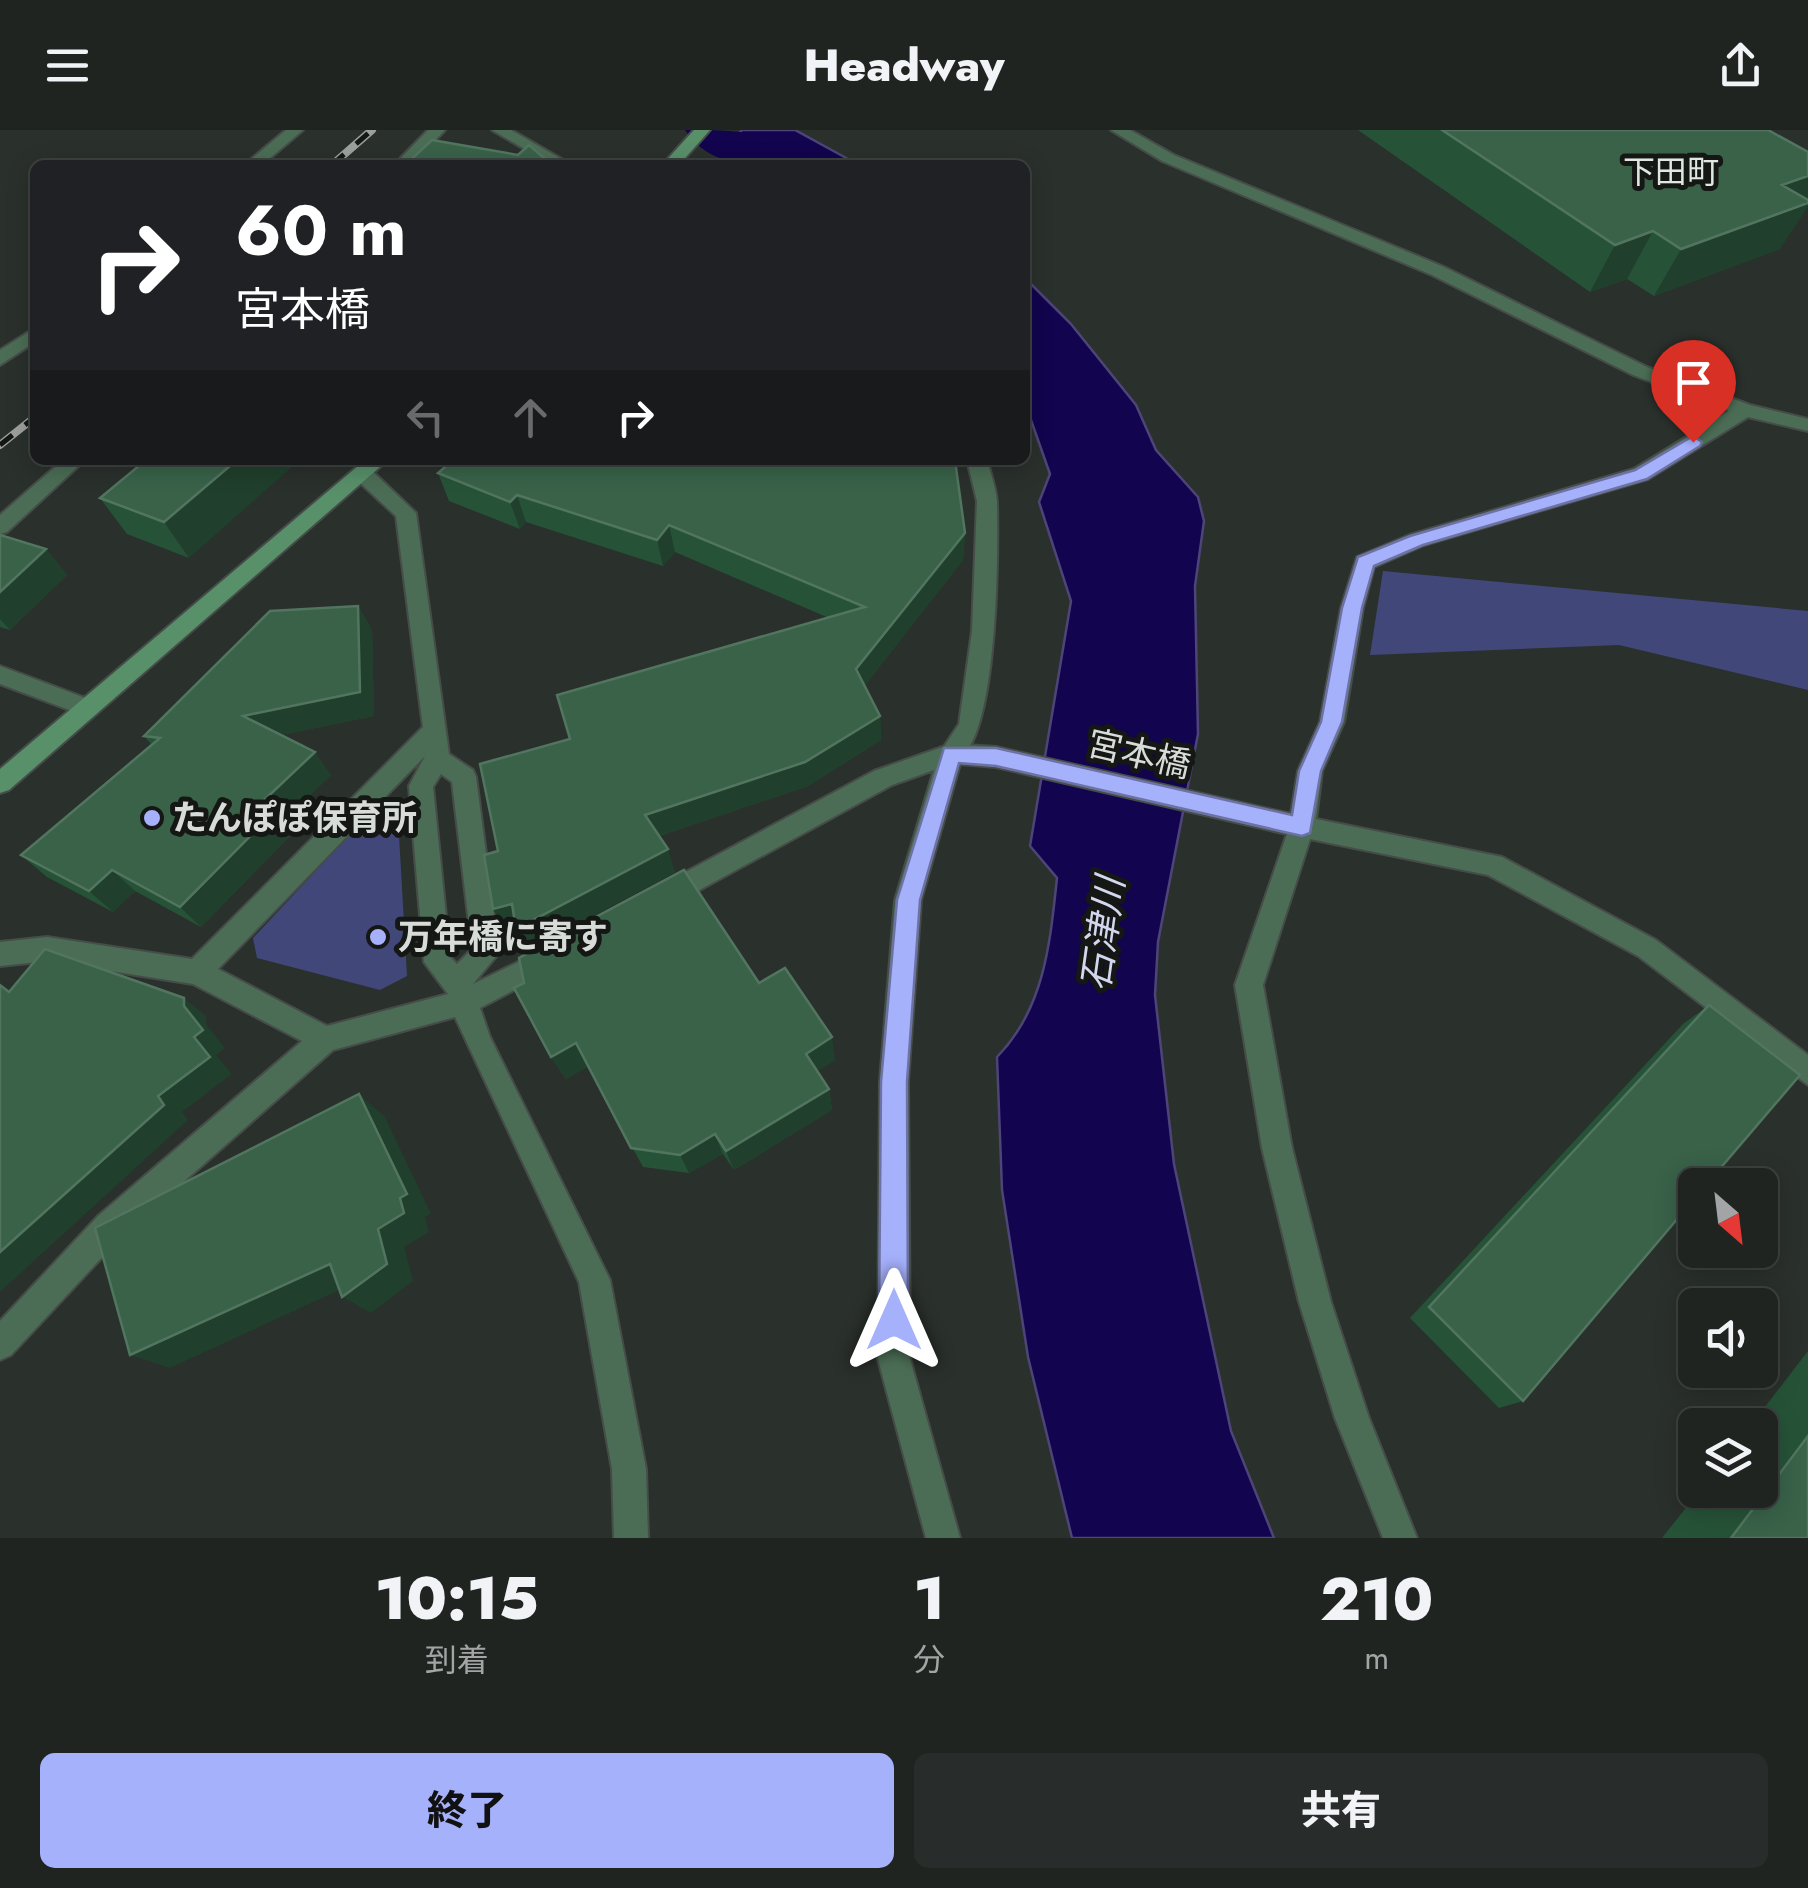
<!DOCTYPE html>
<html lang="ja">
<head>
<meta charset="utf-8">
<style>
  :root { --surface:#202421; --page:#282c2a; --text:#f1f3f6; --muted:#a2a4a5; --line:#3d413f; --accent:#a6b1fc }
  body { margin:0; font-family:Jost,"Noto Sans JP",sans-serif; background:var(--page); color:var(--text); height:100vh; display:flex; flex-direction:column; font-size:38px; white-space:nowrap }
  * { box-sizing:border-box; margin:0 }
  p { font-size:32px; color:var(--muted) }
  .icon { flex:none; width:55px; height:55px; fill:none; stroke:currentColor; stroke-width:2; stroke-linecap:round; stroke-linejoin:round }
  .map { position:relative; height:1408px; overflow:hidden }
  .drawer { display:flex; flex-direction:column; background:var(--surface); flex:1 }
  .drawer>* { flex:none }
  .guide { position:absolute; left:30px; top:30px; width:1000px; height:305px; border-radius:15px; box-shadow:0 5px 25px #0003,0 0 0 2px var(--line); background:#202124; color:#fff; overflow:hidden }
  .needle { width:65px; rotate:152deg }
  .tools { position:absolute; left:1678px; top:1038px; display:grid; gap:20px }
  .tools a { display:grid; place-items:center; width:100px; height:100px; border-radius:15px; background:var(--surface); box-shadow:0 5px 25px #0003,0 0 0 2px var(--line); font-size:50px }
  .pin { position:absolute; display:grid; place-items:center; width:85px; height:85px; color:#fff; margin:-102px -42px; border-radius:50% 50% 50% 0; rotate:-45deg; box-shadow:0 0 10px #0007 }
  .pin .icon { rotate:45deg }
  .me { position:absolute; width:110px; margin:-55px; rotate:0deg; stroke-linejoin:round; filter:drop-shadow(0 0 8px #0008) }
  .turn { display:flex; align-items:center; gap:35px; height:210px; padding:0 40px; font-size:45px }
  .turn .icon { width:130px; height:130px; stroke-width:2.5 }
  .turn b { display:block; font-size:70px; line-height:85px }
  .lanes { display:flex; align-items:center; height:95px; padding:0 40px; background:#0003; justify-content:center; gap:50px; direction:ltr }
  .lanes .off { opacity:.35 }
  .eta { display:flex; justify-content:space-evenly; align-items:center; height:170px; text-align:center }
  .eta b { font-size:60px; font-weight:800; line-height:70px }
  .button { display:flex; gap:20px; margin-top:auto; padding:20px 40px }
  .button a { flex:1; height:115px; border-radius:15px; background:var(--accent); color:#111; font-size:40px; font-weight:800; line-height:115px; text-align:center }
  .button a+a { background:var(--page); color:var(--text) }
  header { display:flex; justify-content:space-between; align-items:center; height:130px; padding:0 40px; background:var(--surface); font-size:45px; font-weight:800 }
  .map>svg:first-child { display:block }
  .green { fill:#424779 }
  .water { fill:#12044e; stroke:#4d4578; stroke-width:2.5 }
  .lines { fill:none; stroke-linecap:round; stroke-linejoin:round }
  .river { fill:#12044e; fill-rule:evenodd }
  .lane-casing { stroke:#464c48; stroke-width:4 }
  .street-casing { stroke:#464c48; stroke-width:4 }
  .secondary-casing { stroke:#464c48; stroke-width:4 }
  .lane { fill:#4b6d55; fill-rule:evenodd }
  .street { fill:#4b6d55; fill-rule:evenodd }
  .secondary { fill:#58906a; fill-rule:evenodd }
  .rail-casing { stroke:#9da19e; stroke-width:8 }
  .rail { stroke:#151715; stroke-width:5; stroke-dasharray:16; stroke-linecap:butt }
  .wall { fill:#265338 }
  .shaded-wall { fill:#203f2c }
  .building { fill:#396249; stroke:#527560; stroke-width:2.5 }
  .route { fill:#a6b1fc; stroke:#6c73a4; stroke-width:2.5 }
  .poi-dot { fill:#a6b1fc; stroke:#151715; stroke-width:4 }
  .labels { text-anchor:middle; stroke-width:10; stroke-linejoin:round; paint-order:stroke }
  .far-neighbourhood-label { font-size:32px; fill:#dfe7e1; stroke:#151715 }
  .street-label { font-size:35px; fill:#d8dcd9; stroke:#151715 }
  .poi-label { font-size:35px; font-weight:bold; fill:#d8dcd9; stroke:#151715; text-anchor:start }
  .water-label { font-size:38px; font-style:italic; fill:#d3d7ed; stroke:#151715 }
</style>
</head>
<body>
<header><svg class="icon" aria-label="menu" viewBox="0 0 24 24"><path d="M4 6h16M4 12h16M4 18h16"/></svg>Headway<svg class="icon" aria-label="share" viewBox="0 0 24 24"><path d="M12 15V3M7 8l5-5 5 5M5 13v7h14v-7"/></svg></header>
<div class="map">
<svg width="1808" height="1408" viewBox="0 0 1808 1408">
  <rect width="100%" height="100%" fill="#2a302c"/>
  <path class="green" d="M1383 441 1808 481V560L1619 515 1370 525Z
    M397 670 407 846 380 860 257 828 253 808 380 672Z"/>
  <path class="water" d="M742 0H795L859 35H735L719 27Z
    M1025 148 1071 194 1136 275 1156 320 1198 367 1204 391 1195 456 1198 604 1158 812 1155 865 1174 1034 1231 1301 1274 1408H1072L1028 1227 1002 1060 997 927C1045 878 1050 812 1057 748L1030 716 1071 471 1039 372 1050 344 1025 273Z"/>
  <g class="lines">
    <path class="river" d="M685 0C732 0 784 0 814 35 766 35 716 45 685 0Z"/>
    <defs>
      <path id="lane" d="M967 330H987C991 345 997 360 997 375 998 411 1000 650 943 631L939 624 959 594 972 501 977 371Z"/>
      <path id="street" d="M286 0H303L262 35H244Z
        M428 0H445L411 35H394Z
        M492 0H511L572 35H552Z
        M1111 0H1130L1174 25 1444 137 1647 237 1750 275 1808 289V301L1748 287 1648 349 1424 415 1374 437 1363 478 1344 592 1322 641 1316 689 1502 727 1656 810 1808 925V955L1638 826 1488 745 1310 709 1263 855 1292 1018 1331 1172 1369 1288 1417 1408H1383L1335 1288 1299 1172 1262 1018 1235 855 1287 704 996 637 960 634 921 770 908 951 910 1229 960 1408H926L878 1229 880 951 895 770 934 640 892 655 672 775 663 778 654 775 650 767 654 759 874 641 951 614 996 617 1291 684 1298 641 1320 592 1341 478 1357 427 1410 405 1634 339 1729 281 1633 245 1432 145 1162 31Z
        M35 198V212L0 235V220Z
        M63 330H85L7 402 0 404V385Z
        M363 337 370 339 416 383 449 624 473 640 476 647 499 823 473 854 553 815 562 819 566 827 562 835 480 878 490 907 610 1150 646 1339 648 1408H614L612 1339 579 1152 455 887 333 920 120 1108 11 1225 0 1230V1191L98 1086 302 911 193 854 47 831 0 836V812L47 807 192 829 423 597 396 386 356 349 353 344ZM425 626 409 656 424 832 448 864 327 896 218 839ZM441 644 452 652 472 819 457 834 450 827 433 657Z
        M0 536 96 572 100 578 88 587 0 554Z"/>
      <path id="secondary" d="M694 0H710L679 35H662Z
        M365 330H388L9 660 0 663V639Z"/>
    </defs>
    <use href="#lane" class="lane-casing"/>
    <use href="#street" class="street-casing"/>
    <use href="#secondary" class="secondary-casing"/>
    <use href="#lane" class="lane"/>
    <use href="#street" class="street"/>
    <use href="#secondary" class="secondary"/>
    <defs>
      <path id="rail" d="M332 35 372 0
        M0 315 35 287"/>
    </defs>
    <use href="#rail" class="rail-casing"/>
    <use href="#rail" class="rail"/>
  </g>
  <path class="wall" d="M1358 0H1768L1780 119 1654 166 1627 149 1590 162Z
    M146 330 189 428 127 404 100 368Z
    M438 343 965 403 963 430 865 555 880 586 881 610 808 656 659 706 675 742 528 820 516 798 506 801 493 779 498 721 570 609 829 488 675 422 663 436 526 392 520 399 449 371Z
    M0 405 46 419 67 445 10 500 0 497Z
    M358 476 372 500 374 586 281 605 331 645 282 692 292 704 201 797 135 761 113 782 47 747 21 725 151 614 144 606Z
    M759 853 835 930 817 941 829 959 832 980 734 1040 723 1024 689 1043 643 1037 588 936 566 949 551 927Z
    M1709 875 1523 1271 1499 1278 1410 1188 1683 894Z
    M1808 1221V1408H1662L1700 1360H1760V1295H1751Z"/>
  <path class="shaded-wall" d="M1808 46V77L1780 119 1654 166 1681 119 1782 55Z
    M1653 101 1627 149 1590 162 1615 115Z
    M237 330H300L189 428 164 392Z
    M517 365 526 392 520 399 510 372Z
    M669 395 675 422 663 436 657 410Z
    M965 403 963 430 857 565 856 539Z
    M46 419 67 445 10 500 0 489V462Z
    M358 476 372 500 374 586 261 609 243 586Z
    M880 586 881 610 808 656 652 708 645 685Z
    M315 622 331 645 282 692 292 704 201 797 180 777 259 675Z
    M668 719 675 742 528 820 516 799 520 797 506 801 493 779Z
    M112 740 135 761 113 782 89 761Z
    M184 868 206 886V894L225 918 216 925 232 944 182 982 188 990 0 1162V1122L158 966 194 907 184 876Z
    M832 907 835 930 810 946 806 924Z
    M576 913 589 935 566 949 551 927Z
    M829 959 832 980 734 1040 726 1021Z
    M359 964 385 987 431 1084 425 1087 429 1102 404 1117 413 1151 371 1183 342 1167 378 1099Z
    M715 1004 723 1024 689 1043 680 1025Z
    M330 1134 359 1151 170 1238 130 1225Z"/>
  <path class="building" d="M1442 0H1768L1808 22V46L1782 55 1808 70V73L1681 119 1653 101 1615 115Z
    M432 10 518 25 529 15 552 35H405Z
    M146 330H237L164 392 100 368Z
    M453 330H955L965 403 856 539 880 586 805 632 645 685 668 719 516 799 512 774 493 779 484 725 498 721 480 634 570 609 557 565 865 477 669 395 657 410 517 365 510 372 438 343Z
    M0 405 46 419 0 462Z
    M358 476 360 562 243 586 315 622 259 675 274 682 180 777 112 740 89 761 21 725 160 608 144 606 270 481Z
    M684 740 759 853 785 838 832 907 806 924 829 959 726 1021 715 1004 680 1025 631 1018 576 913 551 927 514 858 524 853 519 828Z
    M45 819 184 868V876L203 900 194 907 210 927 158 966 164 975 0 1122V855L9 862Z
    M1709 875 1800 945 1706 1055H1695V1068L1523 1271 1429 1177Z
    M359 964 407 1064 400 1068 404 1083 378 1099 387 1134 342 1167 330 1134 130 1225 95 1098Z
    M1808 1306V1408H1731Z"/>
  <path class="route" d="M1693 306 1702 312 1700 316 1647 349 1423 415 1374 436 1362 478 1342 592 1321 641 1310 703 1302 706 996 636 959 633 920 770 907 952 908 1190 904 1200 894 1204 884 1200 879 1190 881 952 897 770 944 618H996L1292 685 1299 641 1321 592 1342 478 1358 427 1410 406 1635 340Z"/>
  <g class="poi-dot">
    <circle cx="152" cy="688" r="10"/>
    <circle cx="378" cy="807" r="10"/>
  </g>
  <g class="labels">
    <g class="far-neighbourhood-label">
      <text x="1671" y="53">下田町</text>
    </g>
    <g class="street-label">
      <text transform="translate(1139 624) rotate(13)" y="12">宮本橋</text>
    </g>
    <g class="poi-label">
      <text x="172" y="700">たんぽぽ保育所</text>
      <text x="398" y="819">万年橋に寄す</text>
    </g>
    <g class="water-label">
      <text transform="translate(1103 804) rotate(-82)" y="13">石津川</text>
    </g>
  </g>
</svg>
<div class="tools">
<a><svg class="needle" viewBox="-14 -14 28 28"><path d="M0-13l5 13h-10z" fill="#e53935"/><path d="M0 13l5-13h-10z" fill="#a2a4a5"/></svg></a>
<a><svg class="icon" aria-label="sound" viewBox="0 0 24 24"><path d="M4 9h4l5-4v14l-5-4H4zM17 9q2 3 0 6"/></svg></a>
<a><svg class="icon" aria-label="layers" viewBox="0 0 24 24"><path d="M12 4l9 5-9 5-9-5zM3 14l9 5 9-5"/></svg></a>
</div>
<div class="pin" style="left:1693px;top:312px;background:#d93025"><svg class="icon" aria-label="arrive" viewBox="0 0 24 24"><path d="M6 21V4h12l-3 4 3 4H6"/></svg></div>
<svg class="me" style="left:894px;top:1190px" viewBox="-20 -20 40 40"><path d="M0-17L14 15 0 8-14 15z" fill="#a6b1fc" stroke="#fff" stroke-width="4"/></svg>
<div class="guide">
<div class="turn"><svg class="icon" aria-label="right" viewBox="0 0 24 24"><path d="M7 20v-9h11M14 6l5 5-5 5"/></svg><div><b>60 m</b>宮本橋</div></div>
<div class="lanes"><svg class="icon off" aria-label="left" viewBox="0 0 24 24"><path d="M17 20v-9H6M10 6l-5 5 5 5"/></svg><svg class="icon off" aria-label="ahead" viewBox="0 0 24 24"><path d="M12 20V5M6 11l6-6 6 6"/></svg><svg class="icon" aria-label="right" viewBox="0 0 24 24"><path d="M7 20v-9h11M14 6l5 5-5 5"/></svg></div>
</div>
</div>
<section class="drawer">
<div class="eta">
<div><b>10:15</b><p>到着</p></div>
<div><b>1</b><p>分</p></div>
<div><b>210</b><p>m</p></div>
</div>
<div class="button"><a>終了</a><a>共有</a></div>
</section>
</body>
</html>
